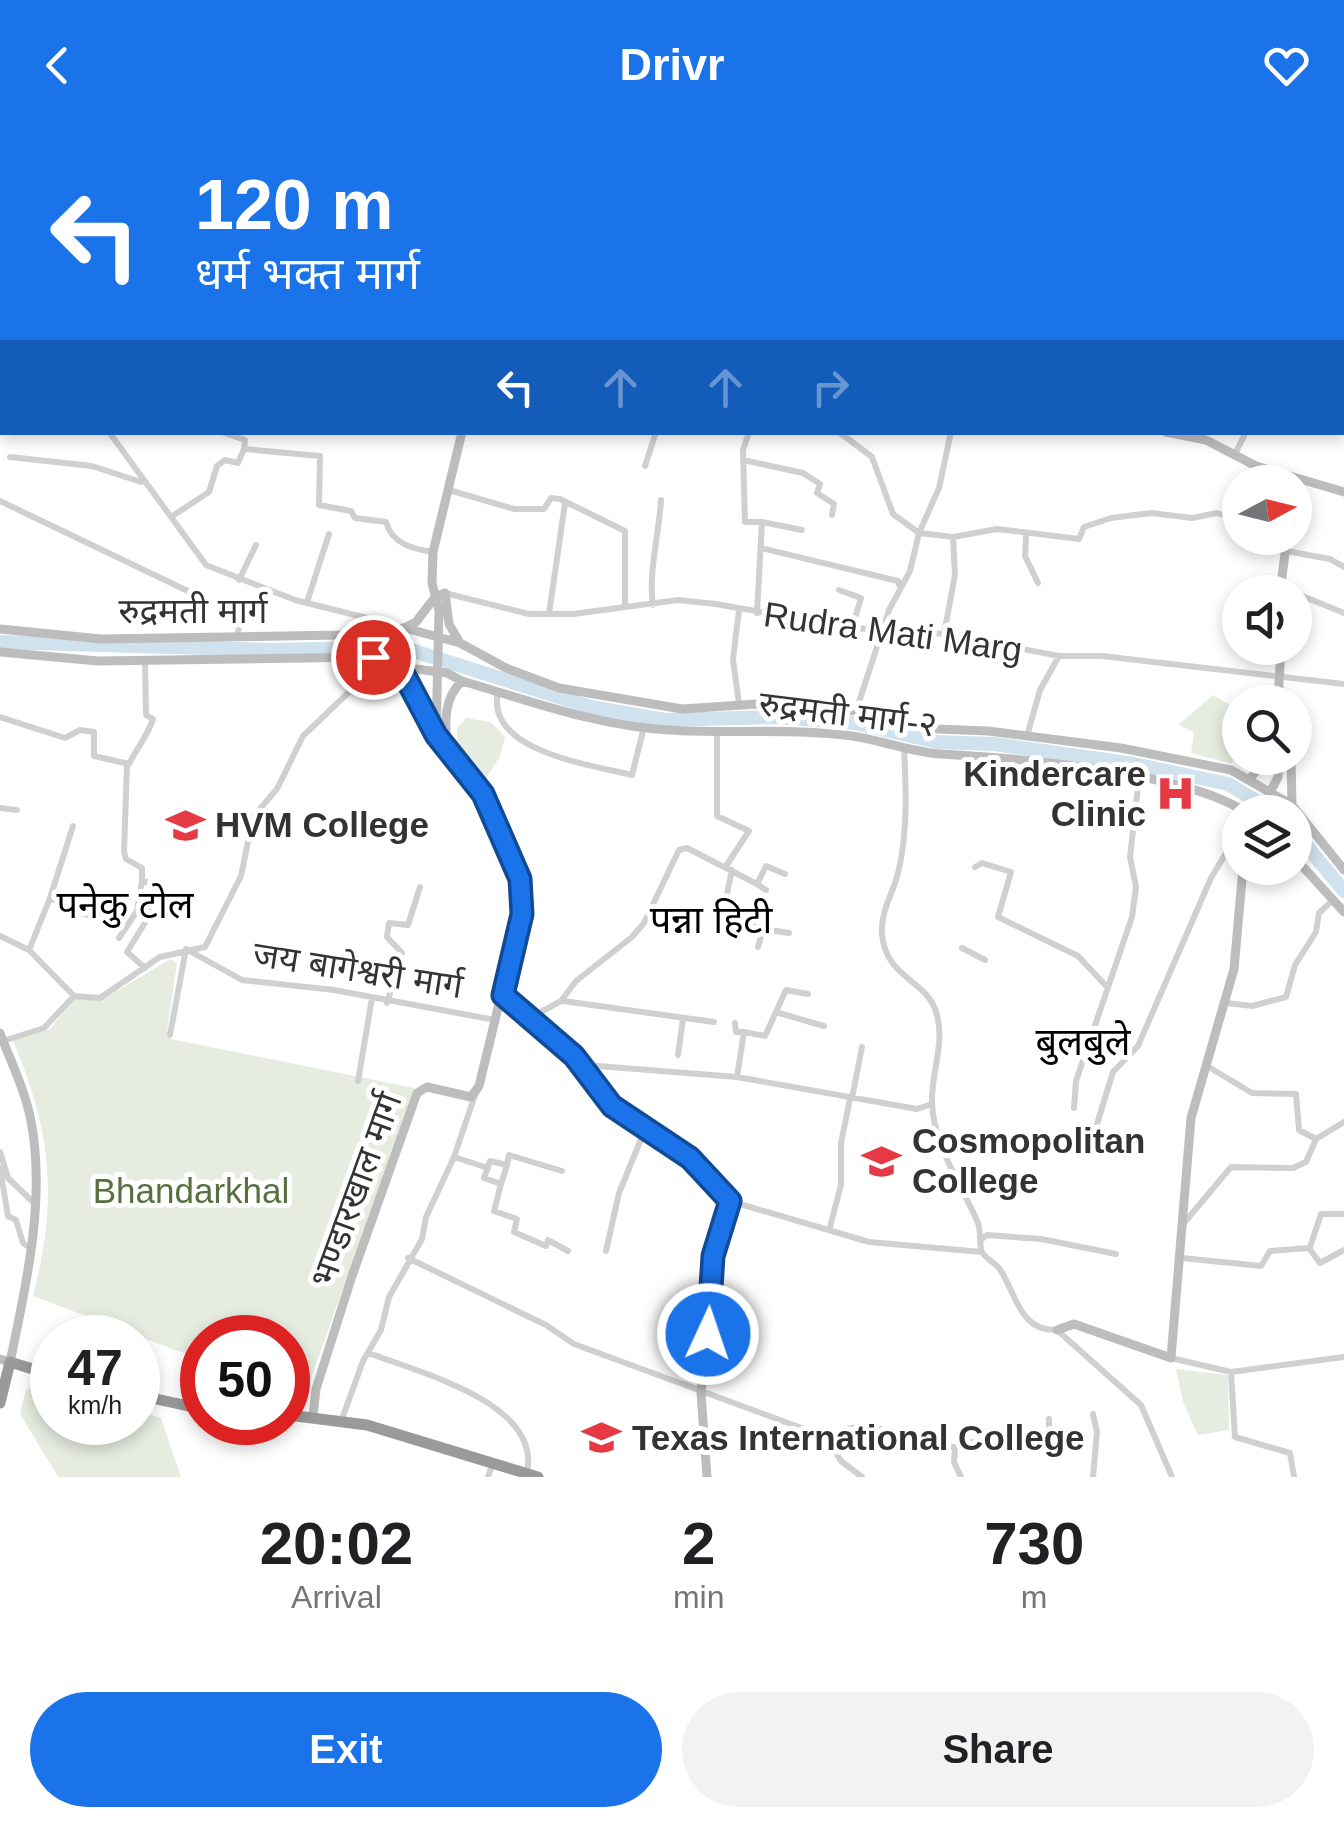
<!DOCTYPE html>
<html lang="en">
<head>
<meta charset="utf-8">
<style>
  :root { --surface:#fff; --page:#f2f2f2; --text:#202124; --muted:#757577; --accent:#1a73e8 }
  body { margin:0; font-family:Helvetica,"Noto Sans Devanagari",sans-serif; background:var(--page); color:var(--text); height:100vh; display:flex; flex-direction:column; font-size:38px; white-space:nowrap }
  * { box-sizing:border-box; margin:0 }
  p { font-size:32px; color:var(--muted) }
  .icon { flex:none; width:55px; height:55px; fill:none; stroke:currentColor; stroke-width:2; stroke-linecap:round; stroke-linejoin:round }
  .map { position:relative; height:1347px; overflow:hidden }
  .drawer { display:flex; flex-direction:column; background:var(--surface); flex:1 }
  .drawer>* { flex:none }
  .top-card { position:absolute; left:0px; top:0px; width:1345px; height:305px; box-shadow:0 5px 15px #0003; background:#1a73e8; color:#fff; overflow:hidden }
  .needle { width:65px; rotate:83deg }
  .buttons { position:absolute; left:1222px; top:335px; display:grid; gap:20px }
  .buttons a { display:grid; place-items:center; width:90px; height:90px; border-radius:50%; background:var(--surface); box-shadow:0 5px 15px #0003; font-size:50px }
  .speed { position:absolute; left:30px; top:1185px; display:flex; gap:20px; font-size:50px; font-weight:700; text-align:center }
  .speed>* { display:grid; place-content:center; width:130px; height:130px; border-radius:50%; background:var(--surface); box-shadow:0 5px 15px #0003; line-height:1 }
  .speed small { font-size:25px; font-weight:400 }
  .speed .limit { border:15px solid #d22; background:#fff; color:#111 }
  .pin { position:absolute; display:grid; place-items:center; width:85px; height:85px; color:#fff; margin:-42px; border:5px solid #fff; border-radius:50%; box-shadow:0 2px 10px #0007 }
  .me { position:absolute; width:110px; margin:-55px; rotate:3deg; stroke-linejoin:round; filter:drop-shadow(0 0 8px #0008) }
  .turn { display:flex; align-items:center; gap:35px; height:210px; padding:0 30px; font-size:45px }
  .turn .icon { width:130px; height:130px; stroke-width:2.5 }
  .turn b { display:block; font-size:70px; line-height:85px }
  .lanes { display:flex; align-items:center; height:95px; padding:0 30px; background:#0003; justify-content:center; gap:50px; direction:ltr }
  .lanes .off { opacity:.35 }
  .eta { display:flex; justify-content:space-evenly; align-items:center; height:170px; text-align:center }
  .eta b { font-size:60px; font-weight:700; line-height:70px }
  .primary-button { display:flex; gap:20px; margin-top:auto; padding:20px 30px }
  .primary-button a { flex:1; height:115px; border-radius:60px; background:var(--accent); color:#fff; font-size:40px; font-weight:700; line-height:115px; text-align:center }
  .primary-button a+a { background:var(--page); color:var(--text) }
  header { display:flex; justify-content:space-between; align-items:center; height:130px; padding:0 30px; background:var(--accent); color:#fff; font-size:45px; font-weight:700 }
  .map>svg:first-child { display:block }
  .green { fill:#e6ecdf }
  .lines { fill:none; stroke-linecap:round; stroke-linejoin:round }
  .river { stroke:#cfe2ee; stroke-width:14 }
  .street { stroke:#d0d0d0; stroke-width:6 }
  .secondary { stroke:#bdbdbd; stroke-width:9 }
  .highway { stroke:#9a9a9a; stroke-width:11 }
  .route-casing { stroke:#114b97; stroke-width:25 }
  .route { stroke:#1a73e8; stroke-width:18 }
  .labels { text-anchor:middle; stroke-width:10; stroke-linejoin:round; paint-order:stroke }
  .street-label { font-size:35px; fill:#333; stroke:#fff }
  .poi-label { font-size:35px; font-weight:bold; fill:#333; stroke:#fff; text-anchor:start }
  .park-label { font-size:35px; fill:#56703f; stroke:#fff }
  .neighbourhood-label { font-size:38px; fill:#000; stroke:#fff }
</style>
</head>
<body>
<header><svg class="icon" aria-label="back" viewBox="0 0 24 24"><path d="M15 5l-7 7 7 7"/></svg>Drivr<svg class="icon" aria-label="heart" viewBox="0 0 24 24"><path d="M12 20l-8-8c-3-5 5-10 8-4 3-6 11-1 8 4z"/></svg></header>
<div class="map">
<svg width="1344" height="1347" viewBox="0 0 1344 1347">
  <rect width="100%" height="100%" fill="#fff"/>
  <path class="green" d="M1213 565 1240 581V609L1232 634 1191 623 1194 602 1178 595Z
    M466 588 491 592 505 607 500 626 483 654 457 619V598Z
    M170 829 177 833 167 901 171 909 414 958 304 1268 288 1262V1208H202V1230L33 1166C58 1069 52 1003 13 911L50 899 75 868 102 870Z
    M1176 1239 1228 1245 1229 1300 1198 1305 1183 1272Z
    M41 1251 52 1254V1292H138V1281L161 1288 181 1347H58L20 1284 26 1260Z"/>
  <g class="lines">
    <path class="river" d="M0 512 273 520 401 517 591 577 665 590 776 587 855 593 937 612 994 614 1134 634 1228 654 1275 682
      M1295 702 1344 761"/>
    <path class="street" d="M489 0 495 2
      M1146 0 1154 2
      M15 2 16 0
      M112 2 113 0
      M137 2 138 0
      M191 2V0
      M280 2H284
      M637 2V0
      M720 2 721 0
      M803 2V0
      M950 2 951 0
      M1021 2V0
      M1342 186 1344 187
      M0 209 2 210
      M109 302 206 435 295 470 371 489 386 498
      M222 302 245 310 244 319
      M749 302 743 320 745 392H762L757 483
      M839 302 872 327 893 384 919 403 953 407 997 399 1079 409 1084 397 1111 388 1151 383 1192 388 1217 383 1240 390
      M1235 324 1246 302
      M10 327 92 336 141 352
      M743 330 803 343 820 354 817 363 834 374 832 385
      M645 336 656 302
      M1257 337 1264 352
      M449 360 514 379H544L551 368 560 369 625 401V476
      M0 371 242 487 236 508
      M171 387 209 362 217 336 225 330 238 333 244 319 320 326 319 375 351 381 355 388 386 392C392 414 413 419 433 422
      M762 392 802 400
      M1026 406 1025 426 1038 453
      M761 418 898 451 899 455
      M1286 421 1330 429 1344 437
      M239 450 256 415
      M839 460 861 468 852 498
      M445 463 529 484H573L678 470 716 474 852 498 944 504 1059 526H1102L1344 554
      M1295 463 1344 483
      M307 472 329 404
      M653 475C648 444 659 404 661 370
      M739 480 733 529 739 575
      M549 484 565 373
      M944 504 955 445 953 407
      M498 562C485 621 591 635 632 645L644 597
      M856 581 889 480 910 441 919 403 939 358 951 302
      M0 587 65 608 80 600 94 602V626L129 634C137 618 147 607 153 589L146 585 145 530
      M717 601V686L749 701 726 736
      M1027 606 1040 560 1059 526
      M904 617C906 658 908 698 899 739 895 760 880 781 882 804 886 849 926 849 936 882 946 912 931 942 932 972 933 1016 962 1055 978 1093 981 1102 979 1114 982 1122 985 1128 995 1133 999 1138 1016 1162 1019 1202 1057 1200L1141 1275 1172 1347
      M127 635 124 722 126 729 142 738V751L156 755 146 791 127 822 145 838
      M0 678 17 680
      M975 737 982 733 1011 742 998 787 1078 826 1108 858
      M732 740 725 773 763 799
      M757 754 766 760
      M50 768 73 696
      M152 772 174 775
      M0 806 29 820 74 866
      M119 808 137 781 142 751
      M758 817 763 799 789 803
      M962 818 985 830
      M29 820 50 768 92 787
      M563 871 714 892
      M387 873 402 823 387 807 389 793 408 795 420 757
      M1227 873 1252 876 1286 867 1295 835 1316 802 1319 783 1333 770
      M779 883 824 896
      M530 888 561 871 576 851 632 807 644 793 679 720 687 718 757 754 766 736 785 744
      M735 893 736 902H744
      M170 905 186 819 242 850 334 860 495 890
      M3 911 44 898 74 866 100 868 160 827 205 817 241 746 253 687 277 659 303 606 349 562 362 557 411 558
      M678 925 683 889
      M585 935 737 947 917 979 932 974
      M1207 936 1252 963 1296 964 1299 1000 1316 1009 1344 992
      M737 947 744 902 765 906 786 860 808 864
      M358 951 372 868
      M852 968 862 917
      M1074 978 1076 951 1132 787 1136 757 1130 727 1139 648
      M1097 994 1113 942 1138 916 1211 748 1229 718
      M0 1022 8 1048 33 1072
      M454 1027 488 1038
      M490 1031 507 1035 501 1054 484 1048Z
      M507 1035 509 1025 562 1041
      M0 1038 8 1086 16 1090 23 1113 29 1117
      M501 1054 494 1081 517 1089 514 1102 546 1116 548 1110 568 1121
      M957 1055 1006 1053 1032 1060
      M730 1071 869 1112 982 1122
      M1184 1093 1231 1037 1293 1038 1306 1032 1316 1009
      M830 1097 841 1055V1013L850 969
      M982 1109 987 1105 1041 1109 1116 1124
      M1310 1117 1321 1084H1344
      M606 1121 619 1063 646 997
      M408 1128 546 1195 574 1214 826 1307
      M1182 1128 1261 1136 1270 1121 1309 1118 1320 1133 1344 1120
      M369 1223C419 1243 542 1272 527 1343
      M1171 1228 1231 1242 1344 1227
      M1231 1242 1235 1307 1290 1323 1294 1347
      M1093 1284 1097 1302 1093 1347
      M342 1289 363 1231 381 1200 389 1167 422 1109 426 1087 454 1027 475 965
      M826 1307C872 1281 909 1314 955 1317L954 1332 961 1347
      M826 1307 841 1331 862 1347
      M955 1317 998 1305 1049 1303V1289
      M488 1347 492 1335"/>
    <path class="secondary" d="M72 0 77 2
      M1260 0 1267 2
      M359 2 360 0
      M1205 2 1206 0
      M1342 31H1344
      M1166 302 1206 310 1256 336 1344 362
      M1280 462 1287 408
      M405 498 460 513
      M0 499 101 509 341 505 404 498 416 492 435 467 445 463 449 494 460 513 506 538 559 558 682 579 757 574 856 581 937 599 988 601 1121 618 1231 640 1292 675 1344 740
      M0 522 98 531 373 527 400 537 434 602
      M400 537 447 543 462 551
      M1278 572 1281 518
      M447 617C445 593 443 569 462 551 530 571 598 596 669 600 728 604 786 598 844 605 877 608 908 622 941 624 1016 628 1186 642 1245 682
      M1291 628 1292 675
      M1250 649 1266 628
      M1260 682 1278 647 1279 628
      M1240 724 1229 718 1241 679
      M1295 728 1344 782
      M503 865 584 935 613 976 690 1028 730 1071 710 1147 701 1263 707 1347
      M0 903C11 932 25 960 31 991 46 1069 26 1156 10 1232L0 1229
      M1057 1200 1074 1194 1171 1228 1191 988 1234 839 1243 738
      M313 1286 316 1259 352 1146 417 963 427 957 471 967 479 956 524 771 520 749 489 674 436 605 439 481 432 453 433 422 462 302"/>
    <path class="highway" d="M138 1265 202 1279
      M0 1273 10 1232 52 1245
      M288 1285 367 1295 538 1347"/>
  </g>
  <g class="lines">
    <defs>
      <path id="route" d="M373 527 400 537 436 605 483 664 520 749 522 784 503 865 574 926 612 976 690 1028 730 1071 713 1126 708 1204"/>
    </defs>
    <use href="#route" class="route-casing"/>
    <use href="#route" class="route"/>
  </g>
  <defs>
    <symbol id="hospital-bare" viewBox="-9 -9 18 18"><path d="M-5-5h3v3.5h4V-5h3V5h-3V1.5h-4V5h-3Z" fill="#e63946" stroke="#fff" stroke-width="2.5" paint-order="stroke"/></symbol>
    <symbol id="university-bare" viewBox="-9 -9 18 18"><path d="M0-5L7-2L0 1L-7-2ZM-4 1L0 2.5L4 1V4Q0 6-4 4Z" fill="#e63946" stroke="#fff" stroke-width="2.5" paint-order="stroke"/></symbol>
  </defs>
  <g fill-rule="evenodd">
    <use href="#hospital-bare" x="1148" y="636" width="55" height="55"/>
    <use href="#university-bare" x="158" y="668" width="55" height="55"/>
    <use href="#university-bare" x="854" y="1004" width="55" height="55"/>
    <use href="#university-bare" x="574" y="1280" width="55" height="55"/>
  </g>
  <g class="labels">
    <g class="street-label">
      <text x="193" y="493">रुद्रमती मार्ग</text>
      <text transform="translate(893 502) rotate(8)" y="12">Rudra Mati Marg</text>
      <text transform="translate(848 584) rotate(7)" y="12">रुद्रमती मार्ग-२</text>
      <text transform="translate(358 840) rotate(9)" y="12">जय बागेश्वरी मार्ग</text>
      <text transform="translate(356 1060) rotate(-70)" y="12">भण्डारखाल मार्ग</text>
    </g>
    <g class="poi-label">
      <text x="1146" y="656" text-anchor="end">Kindercare<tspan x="1146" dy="40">Clinic</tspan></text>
      <text x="215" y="707">HVM College</text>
      <text x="912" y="1023">Cosmopolitan<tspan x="912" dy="40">College</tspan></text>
      <text x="632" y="1320">Texas International College</text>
    </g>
    <g class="park-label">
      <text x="191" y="1073">Bhandarkhal</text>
    </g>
    <g class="neighbourhood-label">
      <text x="125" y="788">पनेकु टोल</text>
      <text x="711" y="803">पन्ना हिटी</text>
      <text x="1083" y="925">बुलबुले</text>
    </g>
  </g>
</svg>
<div class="buttons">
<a><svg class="needle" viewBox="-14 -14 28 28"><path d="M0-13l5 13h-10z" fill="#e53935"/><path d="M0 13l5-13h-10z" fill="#757577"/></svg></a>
<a><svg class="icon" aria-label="sound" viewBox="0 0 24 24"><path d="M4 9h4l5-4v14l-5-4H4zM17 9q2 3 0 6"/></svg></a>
<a><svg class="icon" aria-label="search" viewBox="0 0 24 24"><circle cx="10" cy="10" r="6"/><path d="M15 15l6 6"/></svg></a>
<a><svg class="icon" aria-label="layers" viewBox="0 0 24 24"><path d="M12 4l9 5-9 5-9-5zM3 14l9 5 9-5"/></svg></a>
</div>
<div class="speed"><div>47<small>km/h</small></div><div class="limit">50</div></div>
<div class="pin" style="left:373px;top:527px;background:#d93025"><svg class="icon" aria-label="arrive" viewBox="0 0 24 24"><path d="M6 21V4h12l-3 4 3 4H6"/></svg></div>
<svg class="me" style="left:708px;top:1204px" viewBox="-20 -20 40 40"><circle r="17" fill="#1a73e8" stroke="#fff" stroke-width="3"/><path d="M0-11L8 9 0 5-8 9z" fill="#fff"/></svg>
<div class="top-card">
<div class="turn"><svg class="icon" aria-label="left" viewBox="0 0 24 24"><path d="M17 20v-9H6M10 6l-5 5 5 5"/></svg><div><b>120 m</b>धर्म भक्त मार्ग</div></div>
<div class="lanes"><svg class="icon" aria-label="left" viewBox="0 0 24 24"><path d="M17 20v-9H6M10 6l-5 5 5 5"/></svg><svg class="icon off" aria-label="ahead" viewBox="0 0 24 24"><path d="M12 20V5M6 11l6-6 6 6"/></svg><svg class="icon off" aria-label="ahead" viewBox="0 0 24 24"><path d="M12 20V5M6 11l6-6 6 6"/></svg><svg class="icon off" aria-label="right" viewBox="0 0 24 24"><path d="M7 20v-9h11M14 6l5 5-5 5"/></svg></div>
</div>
</div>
<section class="drawer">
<div class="eta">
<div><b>20:02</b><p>Arrival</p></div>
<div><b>2</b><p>min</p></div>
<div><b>730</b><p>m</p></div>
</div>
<div class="primary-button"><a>Exit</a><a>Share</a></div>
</section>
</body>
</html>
